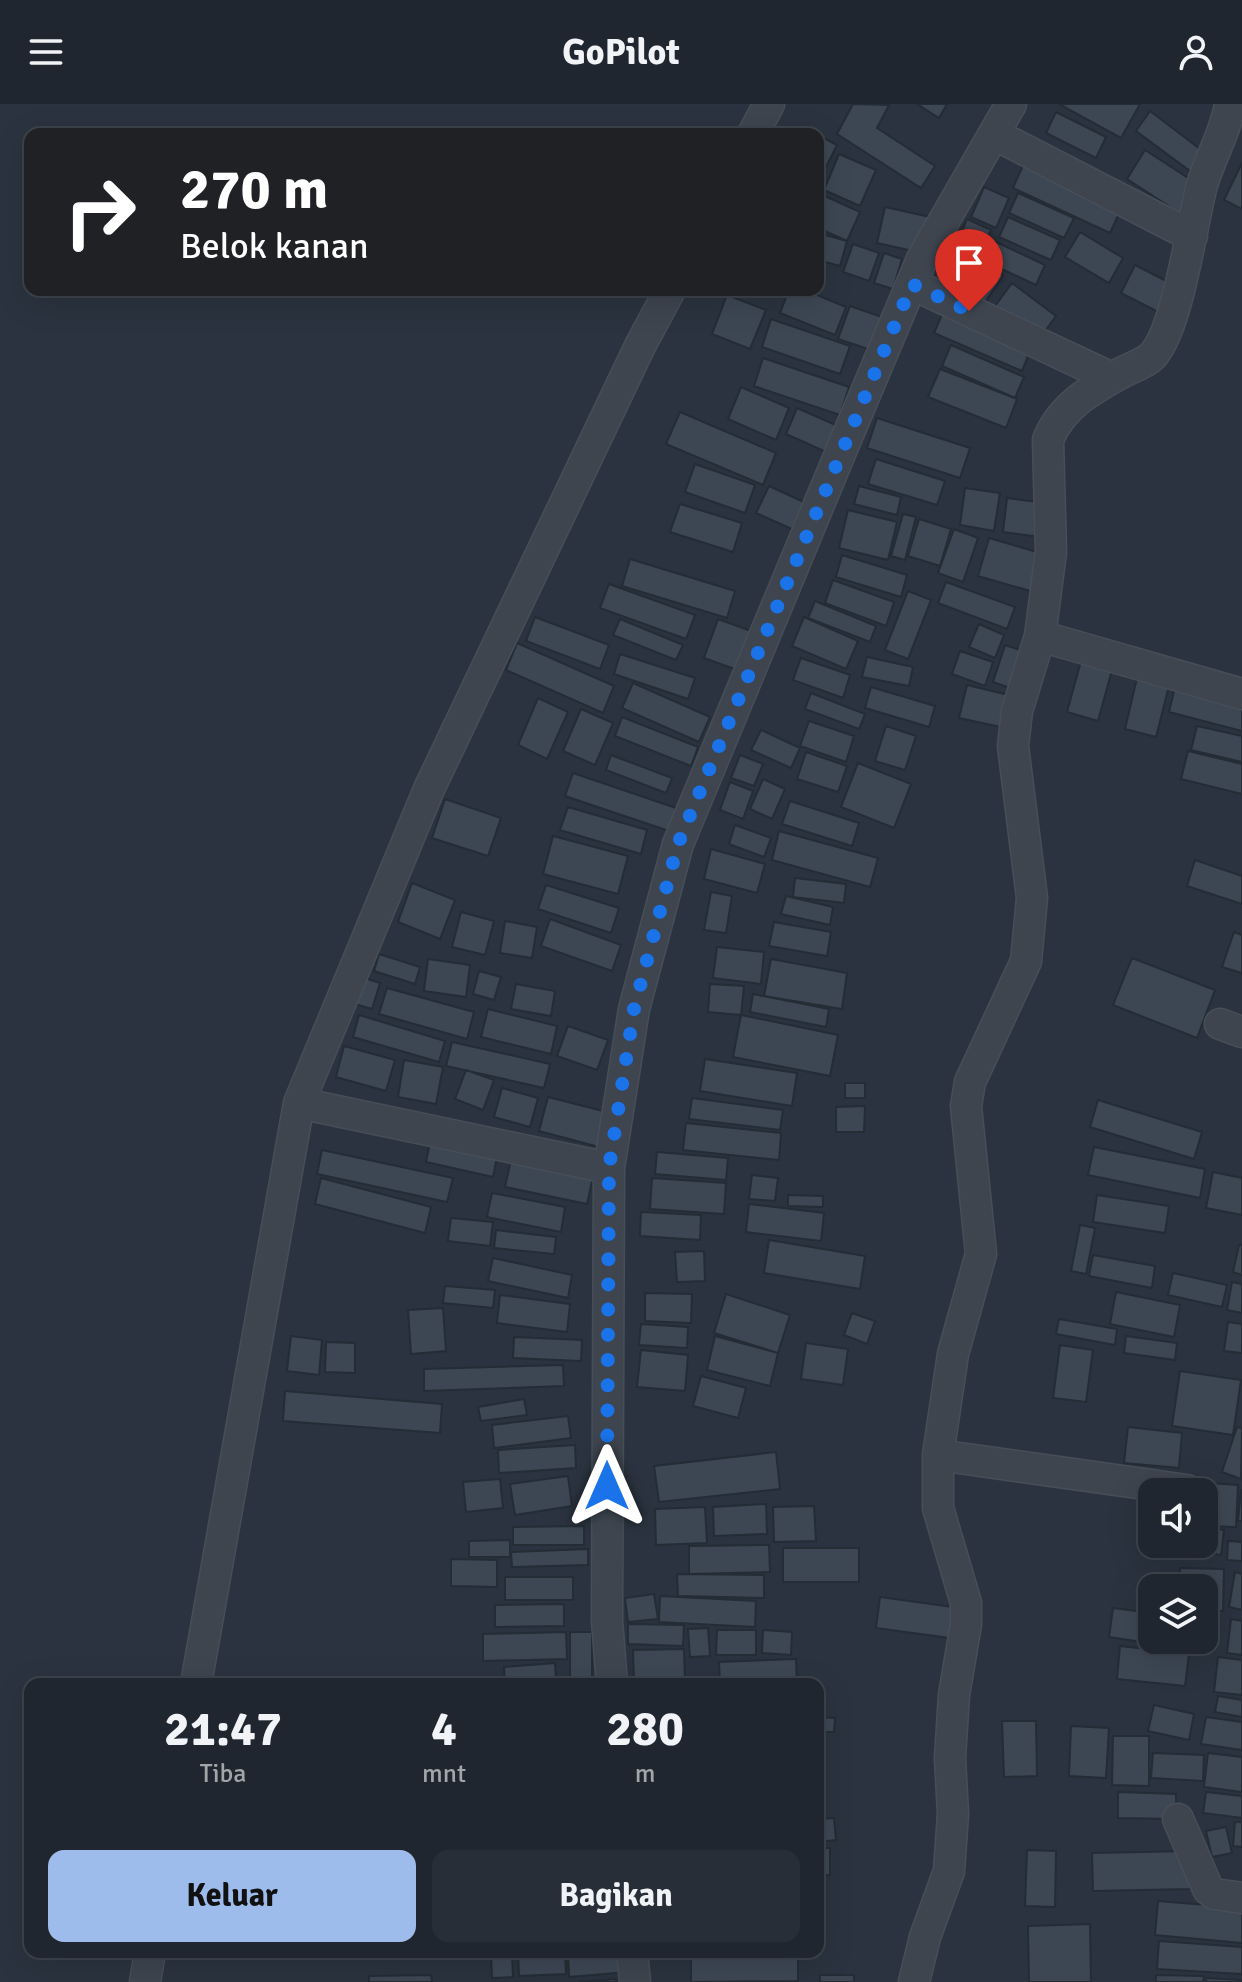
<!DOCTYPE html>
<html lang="id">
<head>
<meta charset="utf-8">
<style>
  :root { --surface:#20262f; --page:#282e37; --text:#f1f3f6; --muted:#a2a5aa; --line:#3d434b; --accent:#9dbbeb }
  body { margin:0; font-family:Signika,sans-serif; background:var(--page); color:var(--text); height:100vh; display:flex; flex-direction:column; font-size:30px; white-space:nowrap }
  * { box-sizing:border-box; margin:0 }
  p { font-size:26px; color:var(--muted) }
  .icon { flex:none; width:44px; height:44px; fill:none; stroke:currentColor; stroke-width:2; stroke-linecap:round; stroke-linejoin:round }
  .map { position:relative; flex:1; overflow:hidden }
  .details { position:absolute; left:24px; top:1574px; width:800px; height:280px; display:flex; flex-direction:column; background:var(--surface); border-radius:16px; box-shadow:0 8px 32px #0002,0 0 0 2px var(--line) }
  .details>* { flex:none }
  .banner { position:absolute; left:24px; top:24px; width:800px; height:168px; border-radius:16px; box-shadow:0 8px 32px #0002,0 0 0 2px var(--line); background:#202124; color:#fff; overflow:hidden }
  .controls { position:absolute; left:1138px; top:1374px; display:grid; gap:16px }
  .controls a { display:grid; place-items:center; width:80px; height:80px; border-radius:16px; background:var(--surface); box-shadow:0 8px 32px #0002,0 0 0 2px var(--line); font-size:40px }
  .pin { position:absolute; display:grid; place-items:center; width:68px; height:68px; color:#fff; margin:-82px -34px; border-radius:50% 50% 50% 0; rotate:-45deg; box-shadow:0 0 8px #0007 }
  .pin .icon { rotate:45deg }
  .me { position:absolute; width:88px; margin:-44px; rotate:0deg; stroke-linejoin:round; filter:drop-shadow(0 0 6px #0008) }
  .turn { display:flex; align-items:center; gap:28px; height:168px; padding:0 24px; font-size:36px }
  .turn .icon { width:104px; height:104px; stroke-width:2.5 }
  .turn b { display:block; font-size:56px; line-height:68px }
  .eta { display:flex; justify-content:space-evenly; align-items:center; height:136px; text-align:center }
  .eta b { font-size:48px; font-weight:700; line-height:56px }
  .cta { display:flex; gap:16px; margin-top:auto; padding:16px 24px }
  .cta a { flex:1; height:92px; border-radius:16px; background:var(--accent); color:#111; font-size:32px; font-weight:700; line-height:92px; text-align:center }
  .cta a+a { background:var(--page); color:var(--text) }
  header { display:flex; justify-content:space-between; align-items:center; height:104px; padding:0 24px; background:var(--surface); font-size:36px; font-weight:700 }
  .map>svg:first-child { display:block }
  .building { fill:#3d4754; stroke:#242c36; stroke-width:2 }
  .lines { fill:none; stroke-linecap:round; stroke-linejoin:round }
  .minor-casing { stroke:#474e58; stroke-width:33 }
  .minor { stroke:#3e454f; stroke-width:30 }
  .route { stroke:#1a73e8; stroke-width:14; stroke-dasharray:0 25.2 }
</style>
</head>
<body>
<header><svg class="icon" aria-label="menu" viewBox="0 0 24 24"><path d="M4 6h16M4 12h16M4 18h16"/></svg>GoPilot<svg class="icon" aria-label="person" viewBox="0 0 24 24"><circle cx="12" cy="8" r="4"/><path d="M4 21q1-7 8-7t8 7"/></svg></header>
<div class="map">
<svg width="1242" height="1878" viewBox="0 0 1242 1878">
  <rect width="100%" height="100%" fill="#2a333f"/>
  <path class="building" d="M853 0 889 1 877 24 935 62 921 84 837 30Z
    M917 0H947L939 14Z
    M1059 0H1140L1121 34Z
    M1150 7 1204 48 1190 67 1136 27Z
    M1056 8 1106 33 1096 54 1046 29Z
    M818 31 837 41 819 77H818Z
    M1145 46 1199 81 1181 110 1127 75Z
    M839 50 876 66 860 102 824 86Z
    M1024 59 1122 103 1110 129 1013 84Z
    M1242 59V105L1224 96Z
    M984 83 1009 94 996 124 971 113Z
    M818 89 860 108 847 137 818 124Z
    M1018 89 1074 114 1064 134 1009 109Z
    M885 103 930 113 922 149 877 139Z
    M1008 113 1060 136 1051 156 999 133Z
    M967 115 991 126 982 145 959 135Z
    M1080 128 1123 154 1109 179 1065 153Z
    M818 129 847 137 840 162 818 156Z
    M955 137 975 148 962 176 941 165Z
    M996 138 1045 161 1036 181 987 158Z
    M853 140 879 149 869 177 843 168Z
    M884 149 902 155 893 185 874 179Z
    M984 157 1003 172 981 204 960 189Z
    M1135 161 1178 183 1164 211 1121 189Z
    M1012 179 1056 212 1039 235 995 202Z
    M789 186H805L846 203 835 231 780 209Z
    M727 191 766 206 750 245 712 230Z
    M850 202 882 213 871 246 838 235Z
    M944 206 1031 244 1022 267 934 229Z
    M771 215 850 242 840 270 762 243Z
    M951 241 1024 273 1015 294 942 262Z
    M763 254 849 283 840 311 754 282Z
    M940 265 1017 295 1006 324 928 293Z
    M741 283 789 304 776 336 728 315Z
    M797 304 838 322 826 348 786 330Z
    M680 308 776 349 763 381 666 340Z
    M877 314 970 344 960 374 867 344Z
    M876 355 945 377 937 401 868 380Z
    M695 360 755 381 745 409 685 388Z
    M769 382 806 399 794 426 756 409Z
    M859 382 901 393 897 411 854 400Z
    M965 384 1000 389 994 427 960 421Z
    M1007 394 1045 399 1041 433 1003 428Z
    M680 400 742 419 733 448 670 428Z
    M848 406 897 418 888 456 839 444Z
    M903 410 916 413 905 456 891 452Z
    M919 415 951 425 940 462 908 452Z
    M954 425 978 434 963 478 938 469Z
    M989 434 1044 450 1034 488 978 472Z
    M842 451 907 471 901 493 836 473Z
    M630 455 735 487 727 514 622 482Z
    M833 476 894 498 886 522 825 499Z
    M946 478 1015 503 1007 525 938 499Z
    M609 480 695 511 686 535 600 504Z
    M908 487 931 496 908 555 885 546Z
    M815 497 876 522 870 538 808 514Z
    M535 513 609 541 600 565 526 537Z
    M804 513 858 537 846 565 792 542Z
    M620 515 683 541 676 556 613 531Z
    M718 515 751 527 737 566 704 554Z
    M979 520 1004 531 995 554 969 543Z
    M517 539 614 582 603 609 506 566Z
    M1005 541 1028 549 1016 586 993 578Z
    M960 547 993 558 985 582 952 570Z
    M620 550 695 574 688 595 614 570Z
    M867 553 913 563 909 582 862 573Z
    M801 554 850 571 843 594 793 576Z
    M1081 557 1112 566 1098 617 1067 608Z
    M1137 574 1169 582 1156 633 1125 625Z
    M633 579 710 613 699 638 622 604Z
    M1176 579 1242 596V627L1169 608Z
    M967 581 1013 592 1005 624 959 614Z
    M871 583 935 602 929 623 865 604Z
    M811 589 865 610 859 625 805 605Z
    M538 594 568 608 547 655 518 641Z
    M581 605 613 619 595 661 563 647Z
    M622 613 698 643 691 662 615 632Z
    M809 617 854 632 846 658 800 642Z
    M886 622 916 632 905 666 875 657Z
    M1197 622 1242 632V658L1191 646Z
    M761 626 800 644 791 664 751 646Z
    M1188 647 1242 660V690L1181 675Z
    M806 648 847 662 838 688 797 675Z
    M611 651 672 674 666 689 606 666Z
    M740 651 763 660 754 682 731 674Z
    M858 659 911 680 894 724 841 703Z
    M573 669 679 705 672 728 565 692Z
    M763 675 785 685 772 715 750 705Z
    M730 678 753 687 743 715 720 706Z
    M445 695 501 714 488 752 432 734Z
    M790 697 859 719 852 742 782 720Z
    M568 703 647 726 641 750 560 726Z
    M735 721 771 734 764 753 729 740Z
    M779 727 878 754 870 783 772 756Z
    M553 732 628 752 618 790 543 770Z
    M711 745 765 760 757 789 704 775Z
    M1195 756 1242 772V800L1187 782Z
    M795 774 846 780 844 799 793 793Z
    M412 779 455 796 440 835 398 818Z
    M546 781 619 804 611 829 538 805Z
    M711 788 732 792 726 829 704 826Z
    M786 792 833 803 830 821 781 810Z
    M461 808 494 817 485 851 452 843Z
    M550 815 621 841 612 867 541 842Z
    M505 817 537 823 532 854 500 849Z
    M774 818 831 828 827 852 769 842Z
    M1234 828 1242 831V869L1222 863Z
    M717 843 764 848 761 880 713 874Z
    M379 850 420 863 415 880 374 867Z
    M1132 854 1215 886 1197 934 1113 901Z
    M428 855 470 861 466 893 424 887Z
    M771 855 847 869 842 905 764 892Z
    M479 867 501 873 494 896 473 890Z
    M362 873 380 879 372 905 355 900Z
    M516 880 555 887 551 912 511 905Z
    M710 880 744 882 741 911 708 908Z
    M387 884 474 908 467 935 379 910Z
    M753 890 829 905 826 923 750 908Z
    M488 905 557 922 551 950 481 933Z
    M359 911 445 937 439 958 353 933Z
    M741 911 838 931 830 972 733 953Z
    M568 922 608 936 597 966 557 952Z
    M452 938 550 960 544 984 446 962Z
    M344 942 395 956 386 987 336 973Z
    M705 955 797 969 792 1002 700 987Z
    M404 956 443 963 436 1000 398 993Z
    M466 966 494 976 483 1006 455 995Z
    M845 979H865V994H845Z
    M502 984 538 994 530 1023 494 1013Z
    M548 993 607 1008 599 1043 539 1027Z
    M692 994 783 1006 780 1026 689 1015Z
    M1098 996 1202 1028 1194 1055 1090 1023Z
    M865 1002 864 1028H836V1003Z
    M686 1019 781 1029 779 1056 683 1046Z
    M432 1028 499 1043 493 1073 426 1058Z
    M1094 1043 1205 1065 1200 1094 1088 1071Z
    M322 1046 453 1074 447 1098 317 1070Z
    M657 1048 728 1054 726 1076 655 1070Z
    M512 1051 594 1068 587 1100 505 1083Z
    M1213 1068 1242 1074V1111L1206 1104Z
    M752 1071 778 1074 775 1097 749 1095Z
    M321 1074 431 1103 425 1129 315 1100Z
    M652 1074 726 1079 724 1110 650 1105Z
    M492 1089 565 1103 561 1128 487 1113Z
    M788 1091 823 1092V1103L788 1102Z
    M1097 1091 1169 1102 1165 1129 1093 1118Z
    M749 1100 824 1109 821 1137 746 1128Z
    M641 1108 701 1111 700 1136 640 1132Z
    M451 1114 493 1118 490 1142 448 1137Z
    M1080 1121 1095 1124 1086 1170 1071 1167Z
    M496 1126 556 1133 554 1150 494 1144Z
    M769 1136 865 1152 860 1185 764 1169Z
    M1239 1141H1242V1171L1233 1168Z
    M704 1147 705 1177 677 1178 675 1148Z
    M1093 1151 1155 1162 1152 1184 1089 1172Z
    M493 1154 572 1171 568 1194 488 1177Z
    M1173 1169 1227 1181 1222 1203 1168 1191Z
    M1232 1178 1242 1180V1209L1227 1206Z
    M445 1182 495 1186 493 1204 443 1199Z
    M1116 1188 1180 1201 1174 1233 1110 1220Z
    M645 1189 692 1190 691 1219 645 1217Z
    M726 1190 790 1211 778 1249 714 1229Z
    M500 1191 570 1200 567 1228 497 1219Z
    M443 1204 446 1247 411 1250 408 1206Z
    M852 1209 875 1217 867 1240 844 1231Z
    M1059 1215 1117 1225 1115 1241 1056 1230Z
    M1228 1218 1242 1220V1249L1224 1247Z
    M641 1220 688 1223 687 1244 639 1241Z
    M291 1232 322 1236 319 1271 287 1267Z
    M715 1232 778 1249 770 1282 707 1266Z
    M1126 1232 1177 1239 1175 1256 1124 1249Z
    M514 1233 582 1236 581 1257 513 1254Z
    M326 1238 355 1239V1269L325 1268Z
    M806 1239 848 1245 843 1281 801 1275Z
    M1060 1241 1093 1246 1086 1298 1053 1294Z
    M641 1246 688 1251 685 1287 637 1283Z
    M563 1261 564 1282 424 1287V1265Z
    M1180 1267 1241 1276 1233 1331 1172 1322Z
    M701 1272 746 1284 738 1314 693 1302Z
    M285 1287 442 1300 440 1329 283 1317Z
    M524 1295 527 1311 481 1317 478 1303Z
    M568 1312 571 1334 494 1344 492 1321Z
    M1128 1323 1182 1329 1179 1364 1124 1359Z
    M1237 1323 1242 1324 1241 1375 1222 1368Z
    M575 1341 576 1364 499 1369 498 1346Z
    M776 1348 780 1385 659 1398 654 1362Z
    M568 1372 572 1402 515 1411 510 1380Z
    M500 1375 503 1404 466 1408 463 1378Z
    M1195 1378 1238 1381 1236 1423 1204 1422V1388H1194Z
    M1241 1386H1242V1417H1238Z
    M766 1400 767 1430 714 1432 713 1403Z
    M814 1402 816 1437 774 1438 773 1403Z
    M705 1403 707 1439 656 1441 655 1405Z
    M584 1422V1441H513V1423Z
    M1204 1423 1224 1426 1221 1451 1193 1446 1194 1440H1204Z
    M510 1436V1453H469V1437Z
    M1228 1437 1242 1438V1457L1227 1456Z
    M769 1441 770 1468 689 1470V1442Z
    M783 1444H859V1478H783Z
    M588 1445V1461L512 1463 511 1448Z
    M451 1455 497 1456V1483L451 1482Z
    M1180 1464 1224 1465 1223 1507H1204V1484H1179Z
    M1235 1468 1242 1470V1506L1229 1503Z
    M677 1470 764 1471V1494L678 1492Z
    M505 1473H573V1496H505Z
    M654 1490 658 1515 628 1518 625 1494Z
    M660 1492 756 1497 755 1523 659 1518Z
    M880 1493 953 1503 950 1534 876 1524Z
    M564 1500V1522L495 1523V1501Z
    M1113 1504 1152 1509V1536H1201L1200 1547 1109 1533Z
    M1231 1515 1242 1517V1551L1227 1549Z
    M628 1520 684 1521 683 1542 628 1540Z
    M708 1524 710 1552 690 1553 688 1525Z
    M717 1526H756V1551H716Z
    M763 1526 792 1528 791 1551 762 1549Z
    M566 1528 567 1555 483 1557V1530Z
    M570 1528H592V1577H570Z
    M1120 1542 1189 1550 1185 1582 1117 1575Z
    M684 1545 685 1579 634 1580 633 1546Z
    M1218 1553 1242 1556V1591L1214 1588Z
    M796 1555 797 1580H720L719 1558Z
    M555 1559 556 1577 505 1580 504 1563Z
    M1218 1592 1242 1596V1613L1215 1608Z
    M1154 1601 1194 1610 1189 1636 1148 1627Z
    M818 1613 835 1614 834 1628H818Z
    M1206 1613 1242 1618V1646L1201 1640Z
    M1002 1617H1036L1037 1672 1004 1673Z
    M1071 1622 1109 1624 1106 1674 1069 1672Z
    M1113 1632H1149V1682L1112 1681Z
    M1153 1649 1204 1651 1203 1677 1151 1674Z
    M1208 1649 1242 1653V1688L1204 1683Z
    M1118 1688 1176 1690V1715L1118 1714Z
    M1206 1688 1242 1692V1714L1203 1709Z
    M834 1714 836 1736 818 1738V1715Z
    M1235 1718H1242V1743L1233 1742Z
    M1226 1723 1232 1749 1212 1753 1206 1727Z
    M818 1744H830V1771H818Z
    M1027 1746 1056 1747 1055 1803 1025 1802Z
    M1190 1747V1785L1093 1787 1092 1749Z
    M1158 1797 1242 1804V1839L1155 1831Z
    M818 1802 822 1833H818Z
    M1090 1820 1091 1878H1029L1028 1822Z
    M1159 1837 1242 1843V1870L1157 1865Z
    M491 1848H512L513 1873 492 1874Z
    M518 1848H565L566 1870 519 1872Z
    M600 1848H626L627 1868 569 1873 568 1851Z
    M691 1848H798V1877L691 1878Z
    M431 1871 432 1878H369V1872Z
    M820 1871H854V1878H820Z
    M1156 1871 1204 1872 1203 1878H1156Z
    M1206 1874 1241 1876V1878H1206Z
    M616 1875V1878H579Z"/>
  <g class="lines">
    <defs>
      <path id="minor" d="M753 30 769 0
        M994 30 1192 132
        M912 180 1112 274
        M1040 532 1242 590
        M1220 920 1242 928
        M299 999 609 1064
        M938 1351 1187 1386
        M196 1580 299 999 429 685 640 242 670 186
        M612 1580 607 1517 609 1064 634 905 678 740 842 345 922 155 1011 0
        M1178 1715 1208 1785 1214 1790 1242 1794
        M632 1848 635 1878
        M145 1878 150 1848
        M914 1878 925 1833 949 1767 953 1710 950 1654 954 1591 966 1520V1499L938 1404V1351L953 1250 981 1150 966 1002 970 978 1026 857 1032 794 1013 642 1017 607 1040 532 1051 448 1048 336C1061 302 1092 285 1123 268 1131 264 1142 260 1150 254 1177 232 1192 118 1202 81 1210 54 1226 27 1230 0"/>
    </defs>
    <use href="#minor" class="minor-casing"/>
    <use href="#minor" class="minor"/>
  </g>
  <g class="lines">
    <path class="route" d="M607 1382 609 1064 634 905 678 740 912 180 969 207"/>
  </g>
</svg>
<div class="controls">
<a><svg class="icon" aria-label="sound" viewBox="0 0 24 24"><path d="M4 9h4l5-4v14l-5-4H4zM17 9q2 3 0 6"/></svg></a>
<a><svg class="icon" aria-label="layers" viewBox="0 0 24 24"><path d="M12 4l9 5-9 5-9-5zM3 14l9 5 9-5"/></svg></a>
</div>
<div class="pin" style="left:969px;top:207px;background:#d93025"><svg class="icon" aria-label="arrive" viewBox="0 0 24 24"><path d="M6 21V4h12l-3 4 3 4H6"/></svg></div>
<svg class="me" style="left:607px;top:1382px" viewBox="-20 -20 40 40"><path d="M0-17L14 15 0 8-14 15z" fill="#1a73e8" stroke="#fff" stroke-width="4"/></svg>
<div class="banner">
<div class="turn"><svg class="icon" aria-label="right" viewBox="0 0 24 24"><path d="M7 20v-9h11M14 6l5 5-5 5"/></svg><div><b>270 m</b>Belok kanan</div></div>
</div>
<section class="details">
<div class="eta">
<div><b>21:47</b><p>Tiba</p></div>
<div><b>4</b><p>mnt</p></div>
<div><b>280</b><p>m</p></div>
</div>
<div class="cta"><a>Keluar</a><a>Bagikan</a></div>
</section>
</div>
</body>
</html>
